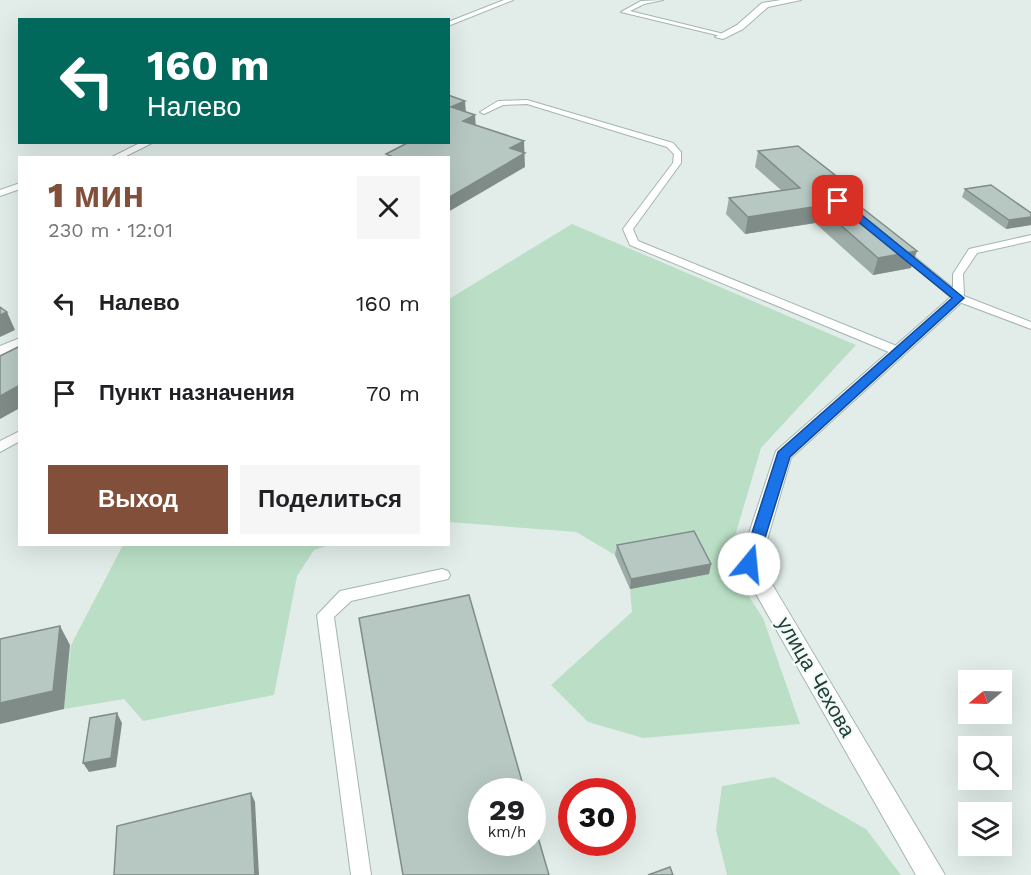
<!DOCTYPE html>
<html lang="ru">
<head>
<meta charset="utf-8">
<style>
  :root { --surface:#fff; --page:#f6f6f6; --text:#202124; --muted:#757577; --accent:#814f3a }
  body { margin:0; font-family:"Work Sans",sans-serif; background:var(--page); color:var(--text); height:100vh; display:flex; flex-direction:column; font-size:22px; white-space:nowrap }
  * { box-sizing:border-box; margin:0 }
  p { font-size:20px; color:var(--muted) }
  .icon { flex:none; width:33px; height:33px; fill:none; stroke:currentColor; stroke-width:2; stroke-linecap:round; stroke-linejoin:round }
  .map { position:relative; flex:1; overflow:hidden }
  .drawer { position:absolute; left:18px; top:156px; width:432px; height:390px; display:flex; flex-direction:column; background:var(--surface); border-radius:0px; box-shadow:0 6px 24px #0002 }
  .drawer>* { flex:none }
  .guide { position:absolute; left:18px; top:18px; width:432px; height:126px; border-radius:0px; box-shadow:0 6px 24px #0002; background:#00695c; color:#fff; overflow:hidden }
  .needle { width:39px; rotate:251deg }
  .controls { position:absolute; left:958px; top:670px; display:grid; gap:12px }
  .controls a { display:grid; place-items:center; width:54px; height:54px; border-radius:0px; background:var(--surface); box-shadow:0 6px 24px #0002; font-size:30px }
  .speed { position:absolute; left:468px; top:778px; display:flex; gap:12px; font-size:30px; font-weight:700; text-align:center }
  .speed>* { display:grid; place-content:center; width:78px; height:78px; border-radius:50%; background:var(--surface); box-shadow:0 6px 24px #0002; line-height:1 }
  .speed small { font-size:15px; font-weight:400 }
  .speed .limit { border:9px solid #d22; background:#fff; color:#111 }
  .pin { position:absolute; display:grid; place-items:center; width:51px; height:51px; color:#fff; margin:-26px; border-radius:12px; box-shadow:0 3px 9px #0006 }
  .me { position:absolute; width:66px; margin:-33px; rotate:17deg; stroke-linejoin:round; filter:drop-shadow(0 0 4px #0008) }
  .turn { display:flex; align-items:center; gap:21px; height:126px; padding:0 30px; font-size:27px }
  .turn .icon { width:78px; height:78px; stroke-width:2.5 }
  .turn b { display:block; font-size:42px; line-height:51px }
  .round { display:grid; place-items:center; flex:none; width:63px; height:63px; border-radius:0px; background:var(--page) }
  .headline { display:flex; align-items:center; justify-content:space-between; height:102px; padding:0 30px }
  h1 { font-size:36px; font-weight:800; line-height:45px; color:var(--accent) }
  .button { display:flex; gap:12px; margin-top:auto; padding:12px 30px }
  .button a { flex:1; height:69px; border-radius:0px; background:var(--accent); color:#fff; font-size:24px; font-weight:800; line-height:69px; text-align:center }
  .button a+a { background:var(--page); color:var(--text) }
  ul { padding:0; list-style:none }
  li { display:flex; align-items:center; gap:18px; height:90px; padding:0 30px }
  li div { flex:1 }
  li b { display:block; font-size:22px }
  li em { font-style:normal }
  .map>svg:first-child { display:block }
  .green { fill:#badfc6 }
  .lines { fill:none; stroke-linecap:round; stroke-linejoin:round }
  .lane-casing { stroke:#a4b5b1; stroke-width:2 }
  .street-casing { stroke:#a4b5b1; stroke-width:2 }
  .lane { fill:#fff; fill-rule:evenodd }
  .street { fill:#fff; fill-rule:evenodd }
  .wall { fill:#9daca7 }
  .shaded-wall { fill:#808c88 }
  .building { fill:#b7c8c2; stroke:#808c88; stroke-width:1.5 }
  .route { fill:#1a73e8; stroke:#114b97; stroke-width:1.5 }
  .labels { text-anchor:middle; stroke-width:4.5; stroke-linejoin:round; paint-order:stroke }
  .street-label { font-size:21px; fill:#213f39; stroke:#f3f9f6 }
</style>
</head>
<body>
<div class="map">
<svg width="1031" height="875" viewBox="0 0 1031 875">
  <rect width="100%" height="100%" fill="#e2ede9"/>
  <path class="green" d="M572 224 856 345 761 448 727 563 763 618 800 724 643 738 588 722 551 685 632 612 630 589 615 555 576 532 449 522V299Z
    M123 545H329L314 550 297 576 274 695 143 721 124 699 64 709 71 645Z
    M774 777 866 829 901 875H727L716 830 722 786Z"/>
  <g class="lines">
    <defs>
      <path id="lane" d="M504 0H513L448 26V22Z
        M663 0 644 4 630 11 728 35 725 37 621 12 641 1Z
        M527 100 673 143 681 152V163L633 229 638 241 904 349 906 352 900 356 896 355 630 245 623 229 673 163 674 154 667 147 527 104 503 105 484 114 480 112 498 101Z
        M142 142H154L122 158H110Z
        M20 183V189L0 196V190Z
        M1031 235V241L977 253 963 274 964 296 1031 322V329L954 300 896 251 897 249H905L953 288V274L969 249Z
        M20 338V346L0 355V346Z
        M20 431V441L0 452V441Z
        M442 569 448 571 450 575 448 579 351 601 334 617 371 875H351L317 615 340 591Z"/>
      <path id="street" d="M781 0H801L768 7 743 29 723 39 715 37 737 25 762 3Z
        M958 294 965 298 963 301 791 458 760 564 945 875H916L739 564 776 451 953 295Z"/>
    </defs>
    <use href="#lane" class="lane-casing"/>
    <use href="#street" class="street-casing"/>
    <use href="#lane" class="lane"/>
    <use href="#street" class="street"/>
  </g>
  <path class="wall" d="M758 151 835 175 833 184 911 268 873 275 815 223 745 234 726 214 729 198 781 190 755 167Z
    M965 189 1031 213V225L1006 229 962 197Z
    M617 545 711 564 709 574 630 589 615 555Z"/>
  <path class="shaded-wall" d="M465 101 466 113 451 107Z
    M475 115 476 128 463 121Z
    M524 141 525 167 448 212V198L510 148Z
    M835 175 831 191 825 176Z
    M819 206 815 223 745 234 748 217Z
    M1031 217V225L1006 229 1009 220Z
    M917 251 911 268 873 275 878 258Z
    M7 312 15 330 0 337V315Z
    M20 385V408L0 419V396Z
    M711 564 709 574 630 589 631 579Z
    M60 626 70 645 64 709 0 724V703Z
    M117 713 122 723 116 767 89 772 83 763Z
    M251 793 255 802 259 875H255Z"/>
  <path class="building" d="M448 95 465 101 451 107 475 115 463 121 524 141 510 148 525 153 448 198V158H395L386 154 409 142H448Z
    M798 146 835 175 825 176 838 189 917 251 878 258 819 206 748 217 729 198 800 188 758 151Z
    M991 185 1031 213V217L1009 220 965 189Z
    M0 307 7 312 0 315Z
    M20 346V385L0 396V356Z
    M694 531 711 564 631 579 617 545Z
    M469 595 525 792H482V843H532V817L549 875H403L359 618Z
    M60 626 53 691 0 703V639Z
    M117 713 111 758 83 763 90 718Z
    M251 793 255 875H114L117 826Z
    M670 867 673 875H648Z"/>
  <path class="route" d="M835 199H842L964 298 790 457 757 564 749 570 742 564 778 452 952 298 835 203Z"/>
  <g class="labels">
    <g class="street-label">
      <text transform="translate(816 677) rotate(60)" y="7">улица Чехова</text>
    </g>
  </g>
</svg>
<div class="controls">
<a><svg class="needle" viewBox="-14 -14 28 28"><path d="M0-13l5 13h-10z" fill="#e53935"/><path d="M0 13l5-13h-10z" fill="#757577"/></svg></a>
<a><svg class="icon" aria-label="search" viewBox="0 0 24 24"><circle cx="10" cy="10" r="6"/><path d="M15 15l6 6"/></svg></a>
<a><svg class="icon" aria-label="layers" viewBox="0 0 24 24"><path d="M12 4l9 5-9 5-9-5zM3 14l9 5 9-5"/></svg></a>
</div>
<div class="speed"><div>29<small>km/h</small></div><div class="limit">30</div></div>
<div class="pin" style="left:838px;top:201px;background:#d93025"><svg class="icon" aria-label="arrive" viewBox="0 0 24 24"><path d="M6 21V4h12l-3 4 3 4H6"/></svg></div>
<svg class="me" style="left:749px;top:564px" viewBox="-20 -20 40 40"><circle r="19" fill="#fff"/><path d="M0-13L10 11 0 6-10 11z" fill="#1a73e8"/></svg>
<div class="guide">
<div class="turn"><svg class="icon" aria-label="left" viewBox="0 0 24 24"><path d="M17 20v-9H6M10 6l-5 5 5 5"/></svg><div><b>160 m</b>Налево</div></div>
</div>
<section class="drawer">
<div class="headline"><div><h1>1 мин</h1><p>230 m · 12:01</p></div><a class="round"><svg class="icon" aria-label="close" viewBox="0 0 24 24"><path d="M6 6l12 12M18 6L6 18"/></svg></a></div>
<ul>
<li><svg class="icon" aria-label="left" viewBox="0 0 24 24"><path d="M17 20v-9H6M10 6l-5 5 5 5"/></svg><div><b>Налево</b></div><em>160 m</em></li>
<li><svg class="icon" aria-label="arrive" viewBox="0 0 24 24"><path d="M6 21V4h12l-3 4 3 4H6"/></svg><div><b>Пункт назначения</b></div><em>70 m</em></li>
</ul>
<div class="button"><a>Выход</a><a>Поделиться</a></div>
</section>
</div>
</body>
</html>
